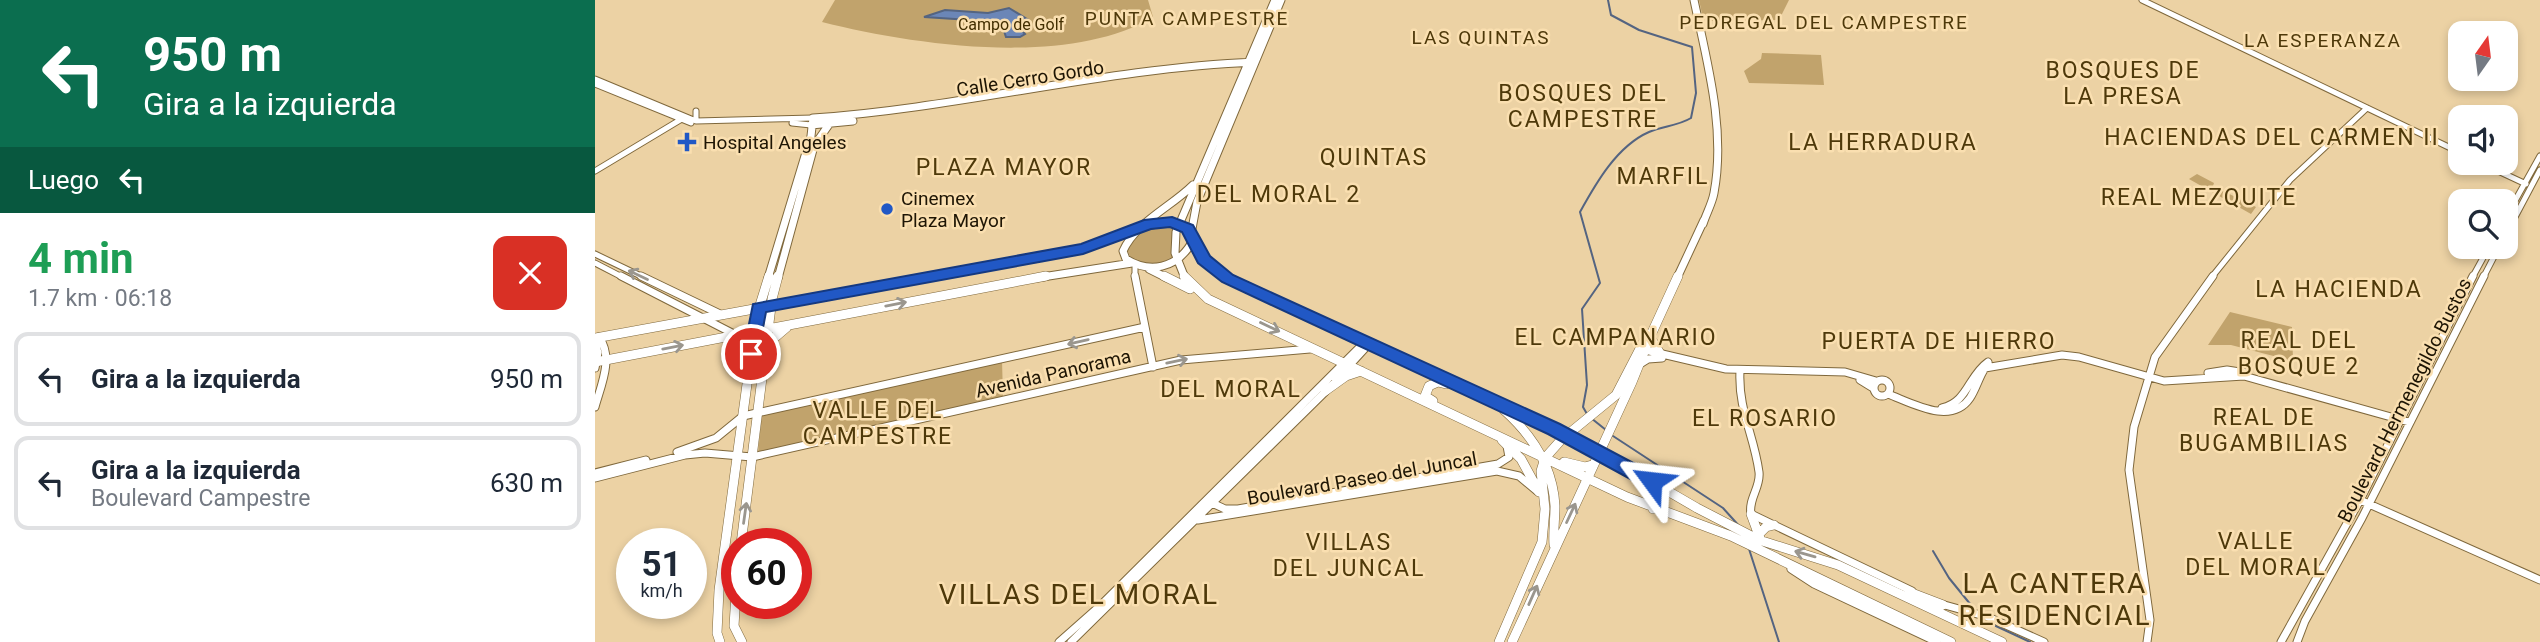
<!DOCTYPE html>
<html lang="es">
<head>
<meta charset="utf-8">
<style>
  :root { --surface:#fff; --page:#f2f2f3; --text:#1f2937; --muted:#747a83; --line:#e0e1e3 }
  body { margin:0; font-family:Roboto,sans-serif; background:var(--page); color:var(--text); height:100vh; display:flex; flex-direction:column; font-size:26px; white-space:nowrap }
  * { box-sizing:border-box; margin:0 }
  p { font-size:23px; color:var(--muted) }
  .icon { flex:none; width:38px; height:38px; fill:none; stroke:currentColor; stroke-width:2; stroke-linecap:round; stroke-linejoin:round }
  .map { position:relative; flex:1; overflow:hidden }
  .side { display:flex; flex-direction:column; background:var(--surface); width:595px }
  .side>* { flex:none }
  .top-card { background:#0b6e4f; color:#fff; overflow:hidden }
  .needle { width:46px; rotate:14deg }
  .tools { position:absolute; left:1853px; top:21px; display:grid; gap:14px }
  .tools a { display:grid; place-items:center; width:70px; height:70px; border-radius:14px; background:var(--surface); box-shadow:0 4px 10px #0003; font-size:35px }
  .speed { position:absolute; left:21px; top:528px; display:flex; gap:14px; font-size:35px; font-weight:700; text-align:center }
  .speed>* { display:grid; place-content:center; width:91px; height:91px; border-radius:50%; background:var(--surface); box-shadow:0 4px 10px #0003; line-height:1 }
  .speed small { font-size:18px; font-weight:400 }
  .speed .limit { border:10px solid #d22; background:#fff; color:#111 }
  .pin { position:absolute; display:grid; place-items:center; width:60px; height:60px; color:#fff; margin:-30px; border:4px solid #fff; border-radius:50%; box-shadow:0 2px 7px #0007 }
  .me { position:absolute; width:77px; margin:-38px; rotate:300deg; stroke-linejoin:round; filter:drop-shadow(0 0 5px #0008) }
  .turn { display:flex; align-items:center; gap:24px; height:147px; padding:0 28px; font-size:32px }
  .turn .icon { width:91px; height:91px; stroke-width:2.5 }
  .turn b { display:block; font-size:49px; line-height:60px }
  .then { display:flex; align-items:center; height:66px; padding:0 28px; background:#0003; gap:14px; font-size:26px }
  .round { display:grid; place-items:center; flex:none; width:74px; height:74px; border-radius:14px; background:var(--page) }
  .overview { display:flex; align-items:center; justify-content:space-between; height:119px; padding:0 28px }
  h1 { font-size:42px; font-weight:700; line-height:52px; color:#1e9e55 }
  ul { padding:0; list-style:none }
  li { display:flex; align-items:center; gap:21px; height:94px; margin:0 14px 10px; padding:0 14px; border:4px solid var(--line); border-radius:14px }
  li div { flex:1 }
  li b { display:block; font-size:26px }
  li em { font-style:normal }
  main { display:flex; flex:1; min-height:0 }
  .map>svg:first-child { display:block }
  .green { fill:#c1a36c }
  .water { fill:#6b86b7; stroke:#546481; stroke-width:2 }
  .lines { fill:none; stroke-linecap:round; stroke-linejoin:round }
  .stream { stroke:#546481; stroke-width:2 }
  .minor-far1-casing { stroke:#7f683c; stroke-width:7 }
  .minor-casing { stroke:#7f683c; stroke-width:9 }
  .major-far1-casing { stroke:#7f683c; stroke-width:9 }
  .major-casing { stroke:#7f683c; stroke-width:10 }
  .minor-far1 { stroke:#fff; stroke-width:5 }
  .minor { stroke:#fff; stroke-width:7 }
  .major-far1 { stroke:#fff; stroke-width:7 }
  .major { stroke:#fff; stroke-width:9 }
  .oneway { stroke:#9a968e }
  .route { fill:#2158c5; stroke:#153980; stroke-width:2 }
  .poi-dot { fill:#2158c5; stroke:#fadfb0; stroke-width:2.5 }
  .labels { text-anchor:middle; stroke-width:5; stroke-linejoin:round; paint-order:stroke }
  .far-park-label { font-size:16px; fill:#422e00; stroke:#fadfb0 }
  .far-quarter-label { font-size:19px; letter-spacing:2px; fill:#4e390a; stroke:#fadfb0 }
  .street-label { font-size:19px; fill:#1e1504; stroke:#fadfb0 }
  .poi-label { font-size:19px; fill:#1e1504; stroke:#fadfb0; text-anchor:start }
  .quarter-label { font-size:23px; letter-spacing:2px; fill:#4e390a; stroke:#fadfb0 }
  .near-quarter-label { font-size:28px; letter-spacing:2px; fill:#4e390a; stroke:#fadfb0 }
</style>
</head>
<body>
<main>
<section class="side">
<div class="top-card">
<div class="turn"><svg class="icon" aria-label="left" viewBox="0 0 24 24"><path d="M17 20v-9H6M10 6l-5 5 5 5"/></svg><div><b>950 m</b>Gira a la izquierda</div></div>
<div class="then">Luego<svg class="icon" aria-label="left" viewBox="0 0 24 24"><path d="M17 20v-9H6M10 6l-5 5 5 5"/></svg></div>
</div>
<div class="overview"><div><h1>4 min</h1><p>1.7 km · 06:18</p></div><a class="round" style="background:#d93025;color:#fff"><svg class="icon" aria-label="close" viewBox="0 0 24 24"><path d="M6 6l12 12M18 6L6 18"/></svg></a></div>
<ul>
<li><svg class="icon" aria-label="left" viewBox="0 0 24 24"><path d="M17 20v-9H6M10 6l-5 5 5 5"/></svg><div><b>Gira a la izquierda</b></div><em>950 m</em></li>
<li><svg class="icon" aria-label="left" viewBox="0 0 24 24"><path d="M17 20v-9H6M10 6l-5 5 5 5"/></svg><div><b>Gira a la izquierda</b><p>Boulevard Campestre</p></div><em>630 m</em></li>
</ul>
</section>
<div class="map">
<svg width="1945" height="642" viewBox="0 0 1945 642">
  <rect width="100%" height="100%" fill="#ecd2a4"/>
  <path class="green" d="M240 0H553L558 17C473 68 319 45 227 22Z
    M1104 0H1194L1184 20 1111 21 1108 18Z
    M1167 53 1226 55 1229 85 1154 83 1149 71 1166 59Z
    M1602 174 1619 183 1618 186 1661 207 1656 214 1594 179Z
    M563 225H581L576 243 578 261 561 266 537 261 532 249C537 234 549 229 563 225Z
    M1635 312 1697 327 1698 361 1636 345H1613Z
    M407 360 408 397 163 453 167 413Z"/>
  <path class="water" d="M414 8 432 19 423 26 430 34 425 37H411L406 22 329 17 350 10 393 13Z"/>
  <g class="lines">
    <path class="stream" d="M992 414 988 407 992 385 987 309 1005 283 985 212C1001 183 1022 146 1054 132 1067 126 1083 126 1096 118L1101 93 1097 47 1044 30 1016 15 1013 0
      M996 418 1011 430
      M1018 436 1128 508 1146 528
      M1154 549 1184 642
      M1338 551 1354 578 1380 610
      M1388 620 1435 642"/>
    <defs>
      <path id="minor-far1" d="M1547 0 1866 153
        M0 79 101 121 218 118
        M0 84 96 123
        M101 111V121
        M197 123 216 125
        M1886 163 1931 184
        M0 171 85 120
        M1911 217 1945 156
        M1911 234 1945 170
        M0 254 50 278
        M0 263 29 278
        M540 265V278
        M1616 278 1695 180 1772 108
        M1877 278 1894 247
        M1888 278 1904 247"/>
      <path id="minor" d="M26 276 141 335
        M46 276 125 314
        M540 276 558 367
        M0 340 3 353 0 368
        M1046 349 1131 369 1250 372 1281 381
        M1045 364 1053 359 1067 358
        M1145 371C1143 410 1159 435 1164 472 1166 487 1153 499 1156 514L1317 591
        M1613 373 1632 370 1651 373
        M741 380 774 344
        M1265 380 1278 388
        M1279 388a8 8 0 1 1 16 0a8 8 0 1 1-16 0Z
        M1293 394C1317 403 1356 426 1375 398 1381 389 1384 377 1390 368L1467 355 1484 357 1569 381 1649 376 1814 422
        M0 407C6 385 19 358 4 337
        M1347 408C1373 402 1373 376 1393 362
        M82 452 121 438 148 416 550 327
        M0 473 51 460
        M0 478 90 455 110 453 157 457 586 360 715 349
        M1765 500 1945 580
        M617 503 630 509H643L903 464 914 457 912 446
        M603 520 902 471 924 476 942 491
        M1196 569 1219 584 1342 642
        M1346 604 1393 617 1449 642
        M464 642 507 604 770 342
        M476 642 731 391
        M1552 642 1555 620 1534 470 1539 427 1560 357 1618 276
        M1686 642 1765 500 1878 276
        M1702 642 1710 621 1767 518 1889 276"/>
      <path id="major-far1" d="M1099 0C1112 62 1131 129 1119 193 1117 204 1111 214 1108 224
        M216 125 258 121
        M547 227 571 222 593 228 596 244C581 268 555 274 531 259L528 251C541 222 576 207 598 185
        M596 234 602 202 686 0
        M597 241 613 264 631 278
        M554 269 572 278
        M173 278 216 136 218 118C366 108 511 68 660 62
        M183 278 219 146 235 123
        M329 278 488 249 544 229
        M441 278 537 263
        M590 278 580 253 581 232 680 0
        M1082 278 1109 220"/>
      <path id="major" d="M569 276 595 289
        M589 276 613 299 1032 497 1136 536 1356 642
        M629 276 1004 451 1102 508 1164 540 1243 565 1407 642
        M1055 337 1066 355
        M0 338 339 276
        M171 345 192 327
        M0 362 451 276
        M730 391 751 376 766 371
        M838 401 830 396 834 386 843 382 851 384
        M909 410C937 435 958 467 960 506 960 519 958 532 959 545
        M907 440 926 459 944 492
        M969 462 990 467 997 465
        M1058 509V495L1071 490
        M1156 514 1166 541
        M1165 533 1171 527 1179 525
        M146 544 177 299 183 276
        M142 577 139 626 147 642
        M1314 592 1348 605
        M125 642 122 633 124 590 161 318 174 276
        M904 642 947 542 950 509 946 471 950 458 966 440 1021 395 1049 341 1055 337 1083 276
        M917 642 1037 382 1055 337"/>
    </defs>
    <use href="#minor-far1" class="minor-far1-casing"/>
    <use href="#minor" class="minor-casing"/>
    <use href="#major-far1" class="major-far1-casing"/>
    <use href="#major" class="major-casing"/>
    <use href="#minor-far1" class="minor-far1"/>
    <use href="#minor" class="minor"/>
    <use href="#major-far1" class="major-far1"/>
    <use href="#major" class="major"/>
  </g>
  <defs><path id="oneway-shaft" d="M-6 0H5M1.5-3L5.5 0L1.5 3" fill="none" stroke-width="1.6" stroke-linecap="round" stroke-linejoin="round" transform="scale(1.75)"/></defs>
  <g class="oneway">
    <use href="#oneway-shaft" transform="translate(43 275) rotate(-155)"/>
    <use href="#oneway-shaft" transform="translate(301 304) rotate(-11)"/>
    <use href="#oneway-shaft" transform="translate(675 327) rotate(25)"/>
    <use href="#oneway-shaft" transform="translate(483 342) rotate(167)"/>
    <use href="#oneway-shaft" transform="translate(78 347) rotate(-11)"/>
    <use href="#oneway-shaft" transform="translate(582 361) rotate(-12)"/>
    <use href="#oneway-shaft" transform="translate(150 513) rotate(-82)"/>
    <use href="#oneway-shaft" transform="translate(976 513) rotate(-65)"/>
    <use href="#oneway-shaft" transform="translate(1210 554) rotate(-164)"/>
    <use href="#oneway-shaft" transform="translate(938 595) rotate(-66)"/>
  </g>
  <path class="route" d="M577 217 598 225 615 256 638 275 965 424 1063 476 1066 481 1063 487 1057 489 1050 487 953 434 627 282 603 263 587 232 575 227 556 229 488 254 171 312 162 359H150L148 354 158 304 486 244 549 220Z"/>
  <g class="poi-dot">
    <path d="M88.5 131.5h7v7h7v7h-7v7h-7v-7h-7v-7h7z"/>
    <circle cx="292" cy="209" r="7"/>
  </g>
  <g class="labels">
    <g class="far-park-label">
      <text x="416" y="30">Campo de Golf</text>
    </g>
    <g class="far-quarter-label">
      <text x="592" y="25">PUNTA CAMPESTRE</text>
      <text x="1229" y="29">PEDREGAL DEL CAMPESTRE</text>
      <text x="886" y="44">LAS QUINTAS</text>
      <text x="1728" y="47">LA ESPERANZA</text>
    </g>
    <g class="street-label">
      <text transform="translate(435 78) rotate(-9)" y="7">Calle Cerro Gordo</text>
      <text transform="translate(458 373) rotate(-13)" y="7">Avenida Panorama</text>
      <text transform="translate(1809 400) rotate(-63)" y="7">Boulevard Hermenegildo Bustos</text>
      <text transform="translate(767 478) rotate(-10)" y="7">Boulevard Paseo del Juncal</text>
    </g>
    <g class="poi-label">
      <text x="108" y="149">Hospital Angeles</text>
      <text x="306" y="205">Cinemex<tspan x="306" dy="22">Plaza Mayor</tspan></text>
    </g>
    <g class="quarter-label">
      <text x="1528" y="78">BOSQUES DE<tspan x="1528" dy="26">LA PRESA</tspan></text>
      <text x="988" y="101">BOSQUES DEL<tspan x="988" dy="26">CAMPESTRE</tspan></text>
      <text x="1677" y="145">HACIENDAS DEL CARMEN II</text>
      <text x="1288" y="150">LA HERRADURA</text>
      <text x="779" y="165">QUINTAS</text>
      <text x="409" y="175">PLAZA MAYOR</text>
      <text x="1068" y="184">MARFIL</text>
      <text x="684" y="202">DEL MORAL 2</text>
      <text x="1604" y="205">REAL MEZQUITE</text>
      <text x="1744" y="297">LA HACIENDA</text>
      <text x="1021" y="345">EL CAMPANARIO</text>
      <text x="1704" y="348">REAL DEL<tspan x="1704" dy="26">BOSQUE 2</tspan></text>
      <text x="1344" y="349">PUERTA DE HIERRO</text>
      <text x="636" y="397">DEL MORAL</text>
      <text x="283" y="418">VALLE DEL<tspan x="283" dy="26">CAMPESTRE</tspan></text>
      <text x="1669" y="425">REAL DE<tspan x="1669" dy="26">BUGAMBILIAS</tspan></text>
      <text x="1170" y="426">EL ROSARIO</text>
      <text x="1661" y="549">VALLE<tspan x="1661" dy="26">DEL MORAL</tspan></text>
      <text x="754" y="550">VILLAS<tspan x="754" dy="26">DEL JUNCAL</tspan></text>
    </g>
    <g class="near-quarter-label">
      <text x="1460" y="593">LA CANTERA<tspan x="1460" dy="32">RESIDENCIAL</tspan></text>
      <text x="484" y="604">VILLAS DEL MORAL</text>
    </g>
  </g>
</svg>
<div class="tools">
<a><svg class="needle" viewBox="-14 -14 28 28"><path d="M0-13l5 13h-10z" fill="#e53935"/><path d="M0 13l5-13h-10z" fill="#747a83"/></svg></a>
<a><svg class="icon" aria-label="sound" viewBox="0 0 24 24"><path d="M4 9h4l5-4v14l-5-4H4zM17 9q2 3 0 6"/></svg></a>
<a><svg class="icon" aria-label="search" viewBox="0 0 24 24"><circle cx="10" cy="10" r="6"/><path d="M15 15l6 6"/></svg></a>
</div>
<div class="speed"><div>51<small>km/h</small></div><div class="limit">60</div></div>
<div class="pin" style="left:156px;top:354px;background:#d93025"><svg class="icon" aria-label="arrive" viewBox="0 0 24 24"><path d="M6 21V4h12l-3 4 3 4H6"/></svg></div>
<svg class="me" style="left:1057px;top:481px" viewBox="-20 -20 40 40"><path d="M0-17L14 15 0 8-14 15z" fill="#2158c5" stroke="#fff" stroke-width="4"/></svg>
</div>
</main>
</body>
</html>
